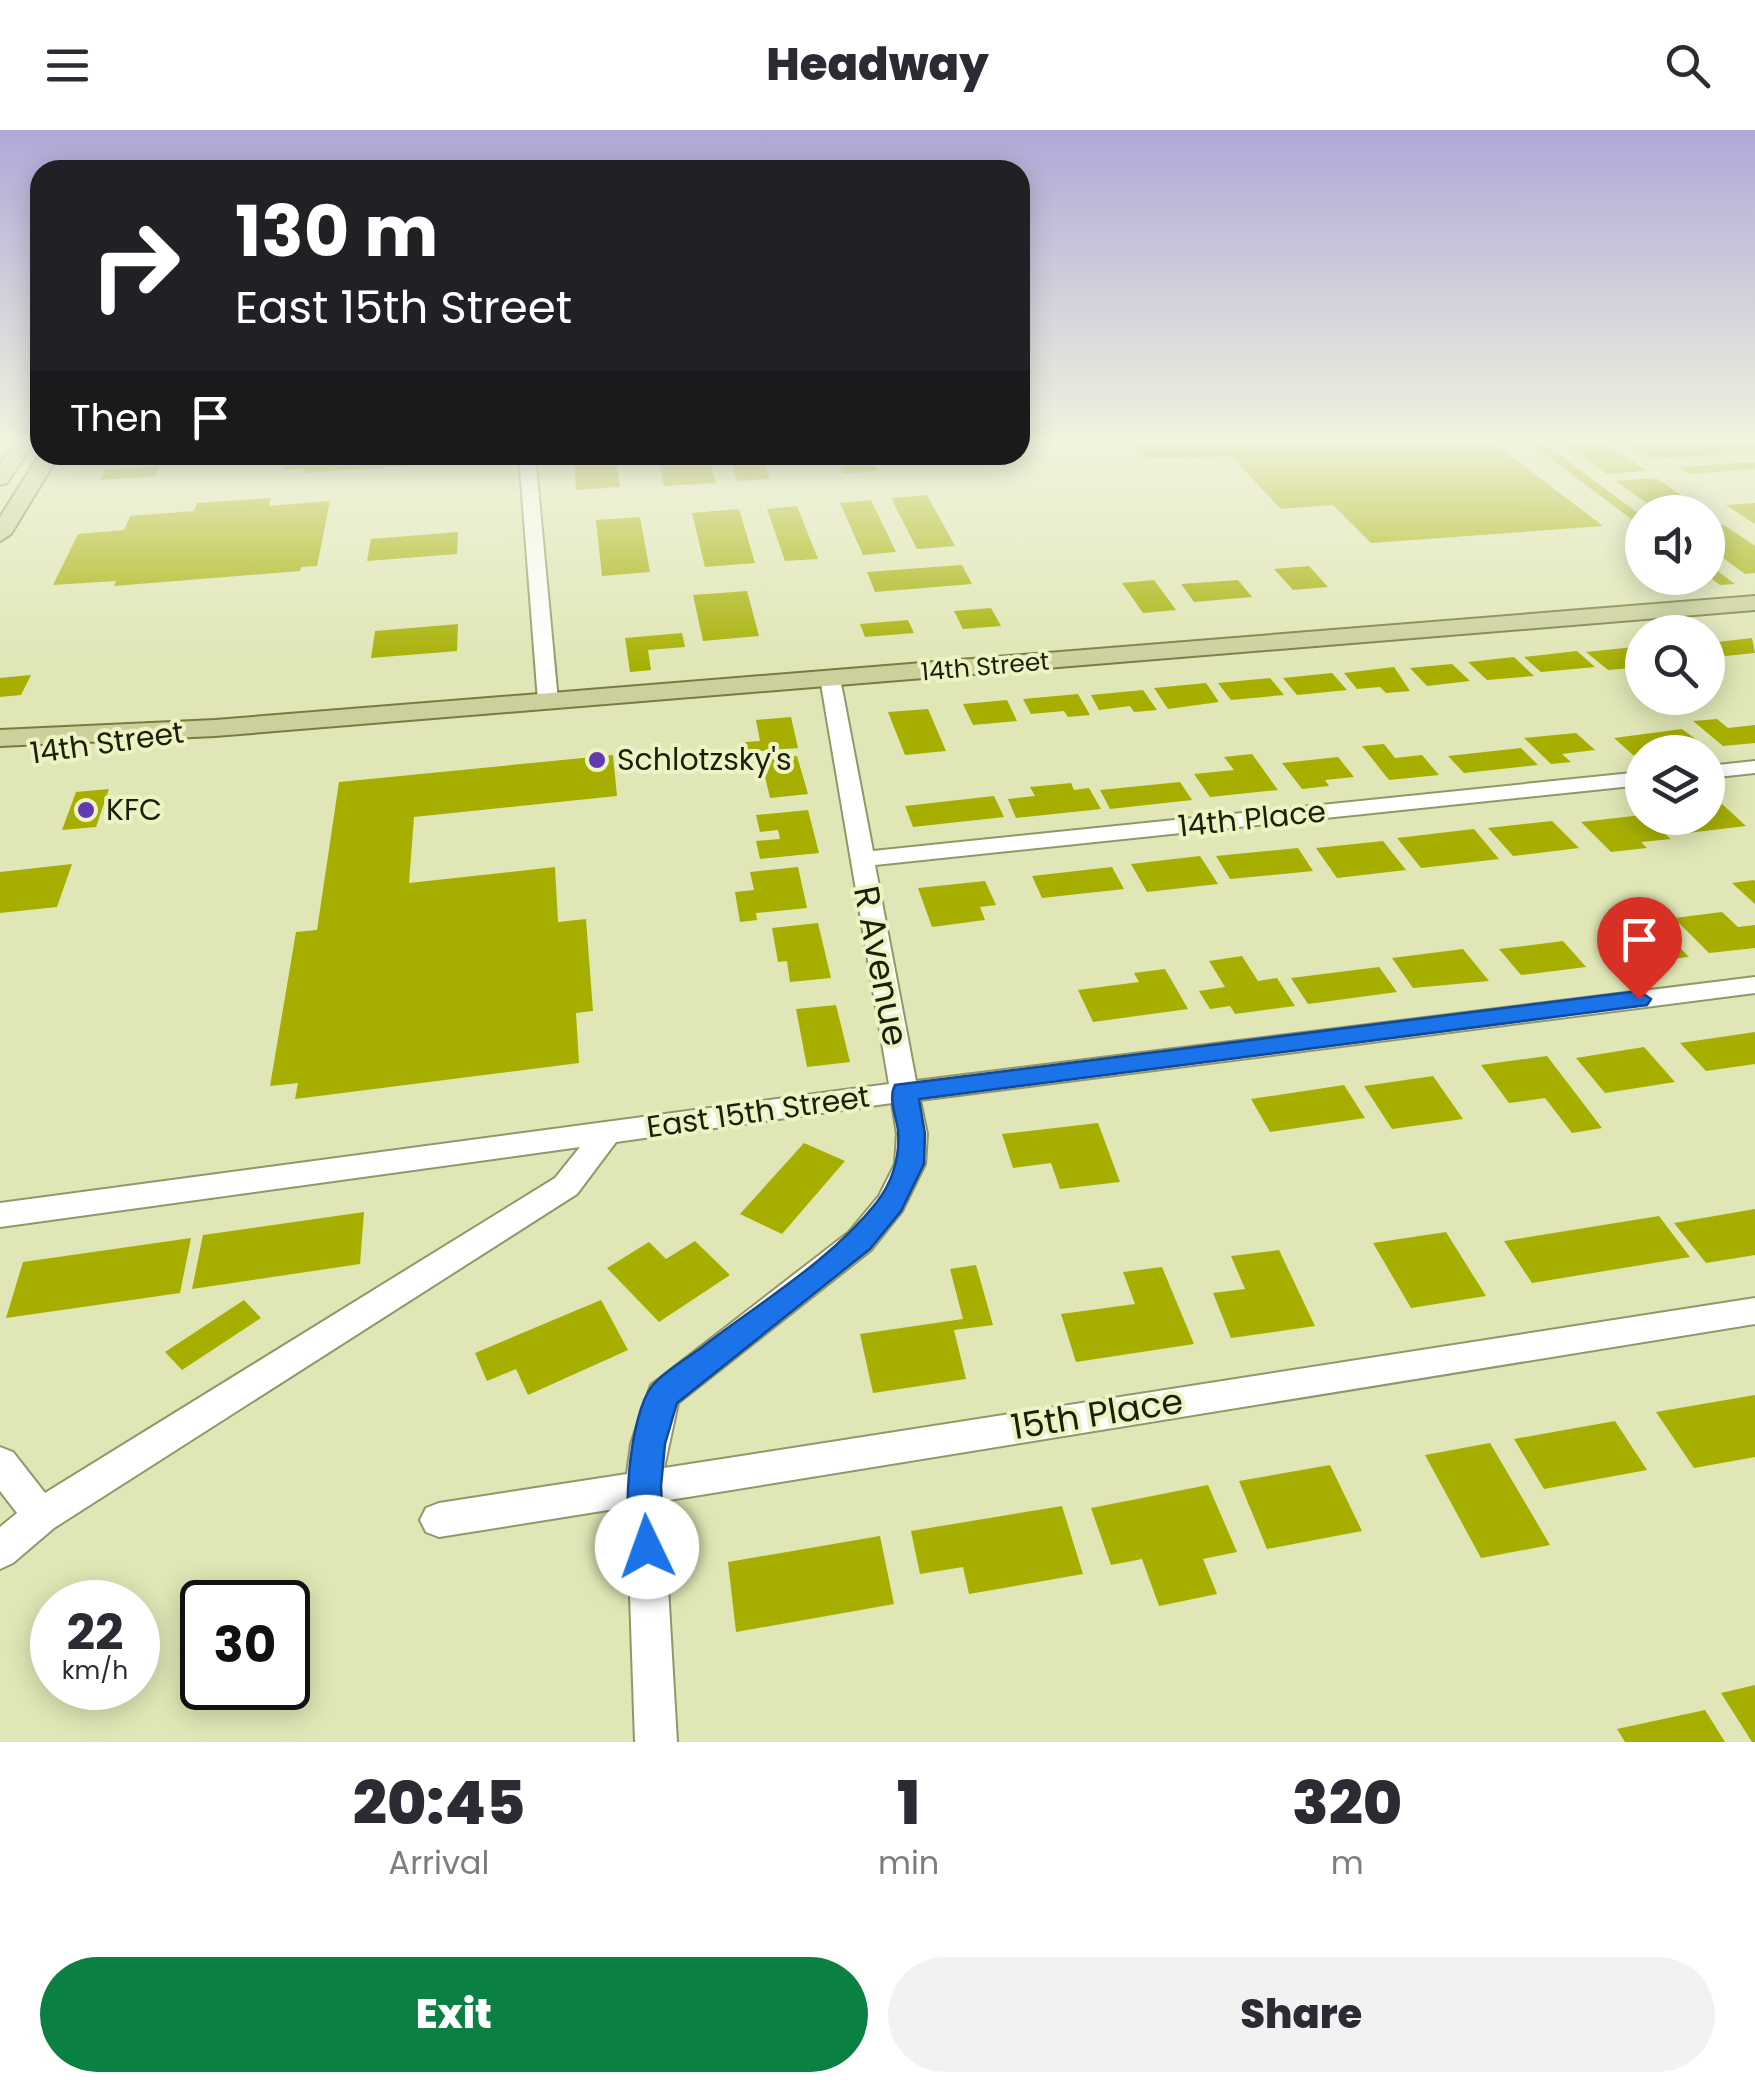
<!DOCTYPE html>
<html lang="en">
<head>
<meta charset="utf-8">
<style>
  :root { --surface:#fff; --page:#f2f2f3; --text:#2b2b33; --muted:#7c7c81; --accent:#0b8043 }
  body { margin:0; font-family:Poppins,sans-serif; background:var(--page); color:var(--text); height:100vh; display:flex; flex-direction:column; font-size:38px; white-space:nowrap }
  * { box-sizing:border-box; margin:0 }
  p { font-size:32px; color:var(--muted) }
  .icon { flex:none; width:55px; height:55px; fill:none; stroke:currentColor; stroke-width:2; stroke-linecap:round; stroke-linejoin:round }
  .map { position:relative; height:1612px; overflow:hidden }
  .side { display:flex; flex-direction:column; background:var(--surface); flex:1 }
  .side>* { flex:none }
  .hud { position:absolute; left:30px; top:30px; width:1000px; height:305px; border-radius:30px; box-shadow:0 5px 25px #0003; background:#202124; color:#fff; overflow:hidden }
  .buttons { position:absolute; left:1625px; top:365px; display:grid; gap:20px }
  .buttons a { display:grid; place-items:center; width:100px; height:100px; border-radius:50%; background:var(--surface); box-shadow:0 5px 25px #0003; font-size:50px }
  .speed { position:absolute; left:30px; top:1450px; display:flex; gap:20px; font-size:50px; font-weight:700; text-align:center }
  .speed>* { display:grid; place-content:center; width:130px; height:130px; border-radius:50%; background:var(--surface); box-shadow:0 5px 25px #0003; line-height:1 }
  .speed small { font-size:25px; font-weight:400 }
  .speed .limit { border:5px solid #111; border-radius:15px; background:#fff; color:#111 }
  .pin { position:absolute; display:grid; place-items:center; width:85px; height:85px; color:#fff; margin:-102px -42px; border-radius:50% 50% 50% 0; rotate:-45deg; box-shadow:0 0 10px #0007 }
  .pin .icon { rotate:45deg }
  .me { position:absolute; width:110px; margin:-55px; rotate:357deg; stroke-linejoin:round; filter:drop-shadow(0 0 8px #0008) }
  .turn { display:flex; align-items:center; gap:35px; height:210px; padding:0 40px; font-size:45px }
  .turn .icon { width:130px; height:130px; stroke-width:2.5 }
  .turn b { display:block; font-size:70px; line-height:85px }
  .then { display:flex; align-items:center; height:95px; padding:0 40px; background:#0003; gap:20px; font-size:38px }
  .eta { display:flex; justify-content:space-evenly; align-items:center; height:170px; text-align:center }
  .eta b { font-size:60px; font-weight:800; line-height:70px }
  .action { display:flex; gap:20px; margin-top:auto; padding:20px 40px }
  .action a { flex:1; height:115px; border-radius:60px; background:var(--accent); color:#fff; font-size:40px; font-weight:800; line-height:115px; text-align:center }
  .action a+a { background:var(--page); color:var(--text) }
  header { display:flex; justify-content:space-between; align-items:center; height:130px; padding:0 40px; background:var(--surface); font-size:45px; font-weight:800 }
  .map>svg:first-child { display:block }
  .building { fill:#a6af00 }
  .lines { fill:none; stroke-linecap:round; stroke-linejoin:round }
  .minor-casing { stroke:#929769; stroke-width:4 }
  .major-casing { stroke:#777d3f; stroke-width:4 }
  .minor { fill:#fff; fill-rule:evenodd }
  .major { fill:#cbd09c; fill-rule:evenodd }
  .route { fill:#1a73e8; stroke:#114b97; stroke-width:2.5 }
  .poi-dot { fill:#623ab2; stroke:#edf3c2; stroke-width:4 }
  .labels { text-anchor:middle; stroke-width:8; stroke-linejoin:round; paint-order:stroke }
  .far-street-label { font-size:25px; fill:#1d1f0d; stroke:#edf3c2 }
  .street-label { font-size:30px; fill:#1d1f0d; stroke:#edf3c2 }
  .poi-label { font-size:30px; fill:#1d1f0d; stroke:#edf3c2; text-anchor:start }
  .near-street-label { font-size:35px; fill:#1d1f0d; stroke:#edf3c2 }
</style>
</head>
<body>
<header><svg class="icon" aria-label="menu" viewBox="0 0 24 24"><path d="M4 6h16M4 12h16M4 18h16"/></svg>Headway<svg class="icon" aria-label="search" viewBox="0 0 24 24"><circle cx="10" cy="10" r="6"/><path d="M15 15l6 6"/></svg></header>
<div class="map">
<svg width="1755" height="1612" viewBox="0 0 1755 1612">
  <rect width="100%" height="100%" fill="#e0e6b5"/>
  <path class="building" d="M1134 311H1491L1603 396 1371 413 1333 375 1281 379 1232 327 1147 328Z
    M1527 311H1541L1642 386V397Z
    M1560 311H1601L1647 341 1607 344Z
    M1699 311H1755V323L1651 329 1630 316Z
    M287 325H461V328L447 329V333L304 343 305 338 283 340Z
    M574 325H616L620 357 576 360Z
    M658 325H708L716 353 664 356Z
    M729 325H762L770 349 737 351Z
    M834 325H870L878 341 843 344Z
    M1755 332V339L1689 344 1679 337Z
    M160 336 156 346 100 350 105 340Z
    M1656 348 1706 382H1660L1615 351Z
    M927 365 955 416 917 419 891 368Z
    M271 368 269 376 330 371 317 436 301 437 300 441 114 456 116 451 53 455 78 404 124 400 130 386 194 381 197 373Z
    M871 370 896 422 863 425 840 373Z
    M1755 373V394L1726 375Z
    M797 376 818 429 785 431 767 379Z
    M739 379 755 433 705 437 692 383Z
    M640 387 650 442 602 446 596 390Z
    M1724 395 1755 416V443L1745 444 1708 417V396Z
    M458 402 457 424 367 431 371 409Z
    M1708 434 1735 454 1720 455 1708 446Z
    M962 435 972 454 875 462 867 442Z
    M1309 436 1328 457 1293 460 1274 439Z
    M1154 450 1176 480 1143 483 1122 453Z
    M1238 450 1252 467 1194 472 1181 454Z
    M747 461 759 506 703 511 693 465Z
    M991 478 1001 496 963 499 954 481Z
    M908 490 914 503 865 507 860 494Z
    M458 494 457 521 371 528 375 501Z
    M682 503 685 517 648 520 651 540 630 542 625 508Z
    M1752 508 1755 523 1725 526 1708 513Z
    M1634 517 1642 524V537L1608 540 1586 522Z
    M1577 521 1595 537 1541 542 1524 527Z
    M1514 527 1534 546 1487 550 1468 532Z
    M1452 534 1470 551 1427 556 1410 538Z
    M1394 537 1410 561 1386 563 1380 557 1357 559 1344 543Z
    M1332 543 1347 560 1297 565 1283 548Z
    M31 545 21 565 0 567V548Z
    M1270 548 1284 565 1231 570 1218 553Z
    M1206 553 1219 572 1168 579 1154 558Z
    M1143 560 1157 580 1134 582 1130 576 1099 580 1091 565Z
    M1078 564 1090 585 1068 587 1064 581 1031 584 1023 569Z
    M1007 570 1017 591 973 595 963 574Z
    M928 579 946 621 905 625 888 582Z
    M791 587 798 618 747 622 745 612 760 611 756 590Z
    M1717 589 1728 598 1755 595V613L1723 616 1693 591Z
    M1682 599 1706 617 1633 625 1614 608Z
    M1576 603 1595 620 1562 624 1571 632 1551 634 1524 608Z
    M1384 614 1395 628 1422 625 1439 645 1389 650 1362 616Z
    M1521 618 1538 635 1464 643 1448 626Z
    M1252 624 1278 660 1210 667 1194 644 1234 640 1224 627Z
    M613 625 617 666 414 687 409 753 555 737 558 792 586 789 593 881 576 883 579 933 295 969 298 953 270 956 296 802 317 800 339 652Z
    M797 626 808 664 770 668 761 630Z
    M1338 627 1354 647 1325 650 1329 656 1302 659 1282 633Z
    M1180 652 1192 670 1110 679 1100 660Z
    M1071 653 1074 660 1089 658 1101 679 1016 688 1008 669 1035 666 1030 657Z
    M109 659 96 697 62 700 76 662Z
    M994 666 1004 687 913 697 905 676Z
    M1722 674 1746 696 1688 703 1672 688H1708V676Z
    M808 680 819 723 760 729 756 711 780 709 778 700 760 702 756 685Z
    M1642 685 1671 709 1641 712 1647 718 1611 722 1581 692Z
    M1552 691 1579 718 1513 726 1488 698Z
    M1474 699 1499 729 1421 738 1397 708Z
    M1383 711 1406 740 1337 748 1316 718Z
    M1298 718 1313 741 1230 749 1216 726Z
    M1200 726 1218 754 1147 762 1131 734Z
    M72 734 57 777 0 783V742Z
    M798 737 807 778 756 783 757 790 740 792 735 762 754 760 750 742Z
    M1112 737 1124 759 1042 768 1032 746Z
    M1754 750 1755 751V774L1732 753Z
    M985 751 996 775 980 777 985 790 932 797 918 758Z
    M1722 782 1738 797 1755 795V818L1709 823 1674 788Z
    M818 793 831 848 790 852 787 831 778 832 772 798Z
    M1669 806 1689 827 1621 835 1602 814Z
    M1563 811 1586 837 1521 845 1499 819Z
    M1463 819 1489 851 1413 858 1392 828Z
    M1242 826 1258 851 1277 848 1295 876 1235 884 1230 876 1210 879 1199 861 1225 857 1209 831Z
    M1379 837 1397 862 1308 874 1291 848Z
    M1165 839 1188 879 1093 892 1078 860 1139 852 1134 843Z
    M836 875 850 932 807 937 796 879Z
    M1755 902V934L1706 941 1680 913Z
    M1644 917 1675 952 1605 963 1576 928Z
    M1547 926 1602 998 1572 1003 1545 968 1509 973 1481 935Z
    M1433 946 1463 989 1392 999 1364 956Z
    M1344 955 1365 988 1270 1002 1251 969Z
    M1098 993 1120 1052 1060 1059 1051 1033 1013 1038 1002 1004Z
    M804 1013 845 1031 782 1104 740 1084Z
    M1755 1079V1125L1706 1133 1674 1093Z
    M364 1082 360 1134 192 1159 203 1105Z
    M1659 1086 1690 1127 1532 1153 1504 1111Z
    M1446 1102 1486 1166 1411 1178 1373 1113Z
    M191 1108 180 1163 6 1188 23 1132Z
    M695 1111 730 1145 659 1192 607 1138 649 1112 666 1129Z
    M1279 1120 1315 1196 1231 1208 1213 1163 1245 1159 1231 1126Z
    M976 1135 993 1195 954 1200 966 1249 873 1263 860 1204 963 1189 950 1139Z
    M1162 1137 1194 1214 1076 1232 1061 1184 1135 1174 1123 1142Z
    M244 1170 261 1188 182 1240 165 1222Z
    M601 1170 628 1220 528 1265 516 1239 487 1251 475 1223Z
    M1755 1265V1327L1694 1338 1656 1282Z
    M1615 1291 1647 1340 1544 1359 1514 1309Z
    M1490 1313 1550 1415 1481 1428 1425 1325Z
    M1330 1335 1362 1401 1267 1419 1239 1351Z
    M1208 1355 1237 1422 1203 1429 1217 1464 1159 1476 1142 1429 1111 1435 1091 1378Z
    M1062 1376 1083 1444 969 1464 963 1437 920 1444 911 1401Z
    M880 1406 894 1474 736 1502 728 1432Z
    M1755 1555V1612H1752L1721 1563Z
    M1705 1580 1725 1612H1625L1617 1599Z"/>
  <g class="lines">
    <defs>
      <path id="minor" d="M519 325H535L558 571 548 577 538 571Z
        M830 542 840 548 873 721 1642 642V655L875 735 916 951 1755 847V863L920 970 927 1004 925 1034 902 1081 871 1120 678 1273 664 1338 1755 1168V1194L663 1371 677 1612H635L627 1377 439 1407 426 1402 420 1390 426 1378 439 1373 627 1344 631 1314 651 1255 849 1102 879 1066 895 1034 897 1004 892 973 616 1012 577 1064 54 1398 13 1433 0 1439V1397L17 1383 0 1361V1317L13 1322 45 1363 555 1048 580 1017 0 1097V1073L889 954 820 548Z
        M1755 631V643L1708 648V636Z"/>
      <path id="major" d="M15 311H35L7 353 0 355V334Z
        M40 324 59 325 11 404 0 411V387Z
        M1755 466V480L215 606 0 616V600L215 590Z"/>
    </defs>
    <use href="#minor" class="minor-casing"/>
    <use href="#major" class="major-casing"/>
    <use href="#minor" class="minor"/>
    <use href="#major" class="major"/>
  </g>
  <linearGradient id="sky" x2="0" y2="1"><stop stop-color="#afa8d8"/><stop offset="0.58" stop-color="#f1f4de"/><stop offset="1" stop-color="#f1f4de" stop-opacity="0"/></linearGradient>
  <rect width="1755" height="537" fill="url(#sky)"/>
  <path class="route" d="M1639 861 1651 869 1647 875 919 969 925 1004 924 1034 901 1081 870 1119 677 1273 665 1314 661 1356 664 1417 659 1428 647 1433 635 1428C620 1396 629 1285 652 1256 665 1240 690 1227 706 1214 764 1170 832 1129 877 1072 893 1051 900 1026 898 1000 896 986 888 968 895 955Z"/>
  <g class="poi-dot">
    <circle cx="597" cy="630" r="10"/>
    <circle cx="86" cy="680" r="10"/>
  </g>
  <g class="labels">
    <g class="far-street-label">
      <text transform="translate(985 536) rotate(-5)" y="9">14th Street</text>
    </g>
    <g class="street-label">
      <text transform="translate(107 613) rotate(-8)" y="10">14th Street</text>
      <text transform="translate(1252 689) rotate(-6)" y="10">14th Place</text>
      <text transform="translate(758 982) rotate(-8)" y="10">East 15th Street</text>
    </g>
    <g class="poi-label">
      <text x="617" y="640">Schlotzsky's</text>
      <text x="106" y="690">KFC</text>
    </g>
    <g class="near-street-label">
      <text transform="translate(881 836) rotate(79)" y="12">R Avenue</text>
      <text transform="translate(1097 1284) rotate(-9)" y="12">15th Place</text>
    </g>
  </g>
</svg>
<div class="buttons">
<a><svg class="icon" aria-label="sound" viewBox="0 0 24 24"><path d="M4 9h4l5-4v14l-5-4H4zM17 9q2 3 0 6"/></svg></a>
<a><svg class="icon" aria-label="search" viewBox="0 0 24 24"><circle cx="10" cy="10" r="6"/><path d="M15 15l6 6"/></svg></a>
<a><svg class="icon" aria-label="layers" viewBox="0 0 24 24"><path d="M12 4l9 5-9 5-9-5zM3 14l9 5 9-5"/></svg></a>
</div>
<div class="speed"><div>22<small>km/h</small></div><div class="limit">30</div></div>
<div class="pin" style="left:1639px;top:869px;background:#d93025"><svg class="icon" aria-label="arrive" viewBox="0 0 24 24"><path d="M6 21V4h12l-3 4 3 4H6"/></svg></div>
<svg class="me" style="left:647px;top:1417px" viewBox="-20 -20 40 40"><circle r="19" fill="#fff"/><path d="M0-13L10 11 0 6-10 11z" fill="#1a73e8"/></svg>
<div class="hud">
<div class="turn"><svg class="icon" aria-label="right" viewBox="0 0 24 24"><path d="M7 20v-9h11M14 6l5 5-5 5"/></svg><div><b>130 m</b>East 15th Street</div></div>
<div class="then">Then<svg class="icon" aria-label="arrive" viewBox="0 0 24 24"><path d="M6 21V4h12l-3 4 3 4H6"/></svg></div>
</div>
</div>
<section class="side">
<div class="eta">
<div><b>20:45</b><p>Arrival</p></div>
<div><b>1</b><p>min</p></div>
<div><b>320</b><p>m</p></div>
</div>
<div class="action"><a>Exit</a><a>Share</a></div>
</section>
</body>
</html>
